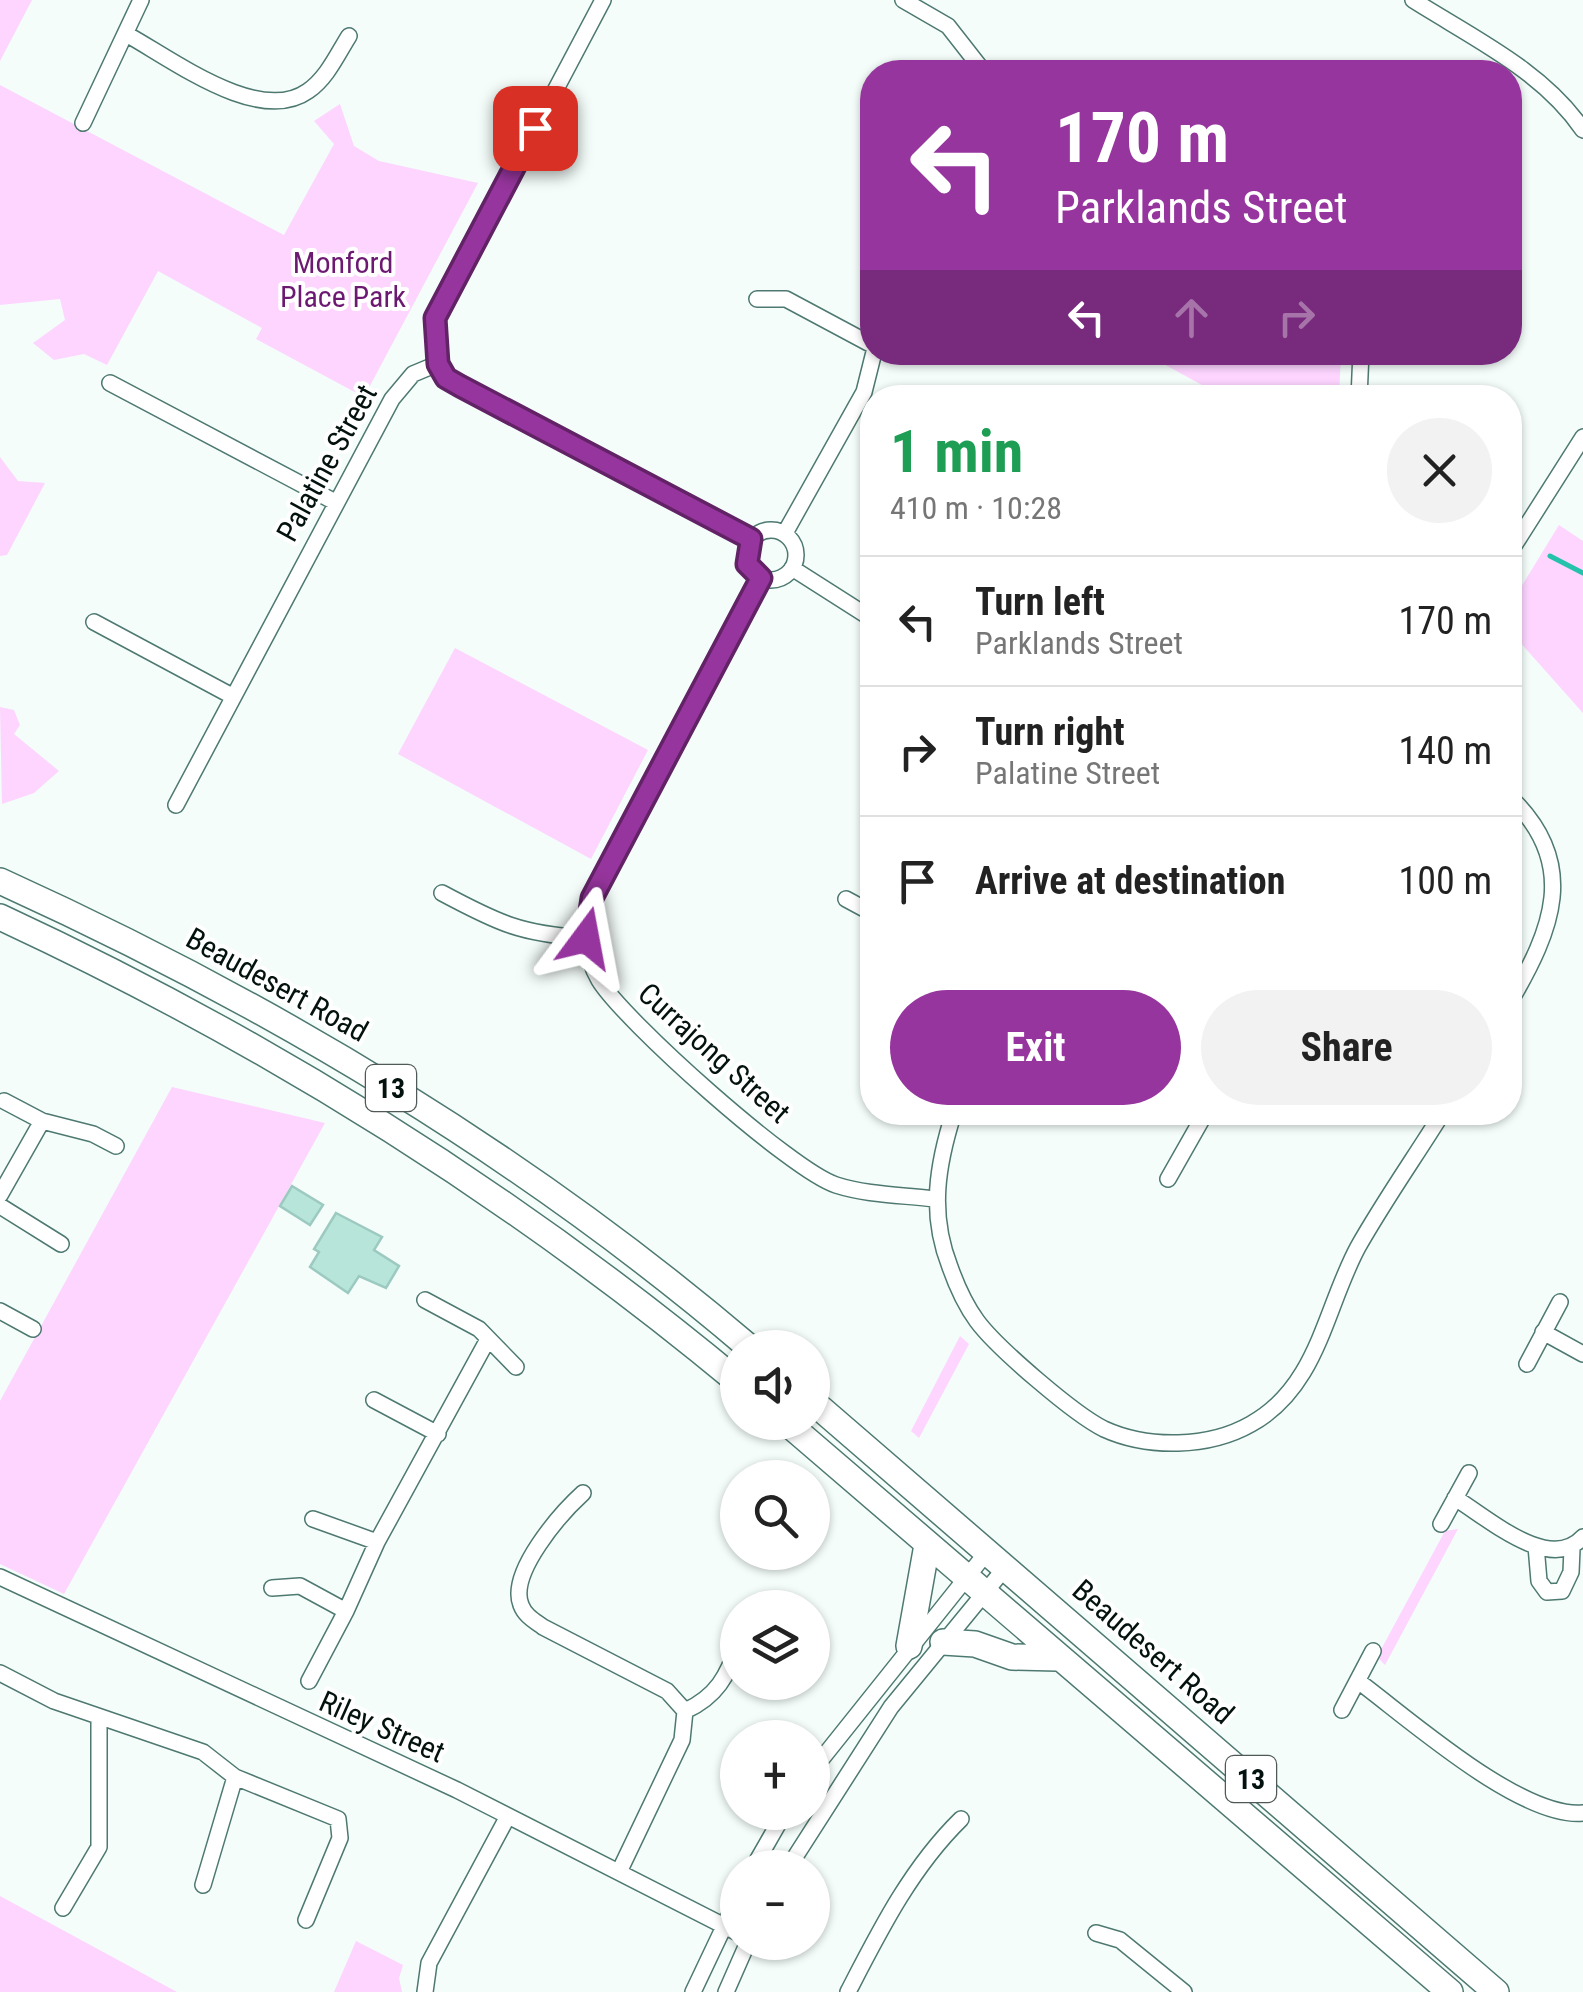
<!DOCTYPE html>
<html lang="en">
<head>
<meta charset="utf-8">
<style>
  :root { --surface:#fff; --page:#f2f2f2; --text:#222; --muted:#767676; --line:#e0e0e0; --accent:#96359d }
  body { margin:0; font-family:"Roboto Condensed",sans-serif; background:var(--page); color:var(--text); height:100vh; display:flex; flex-direction:column; font-size:38px; white-space:nowrap }
  * { box-sizing:border-box; margin:0 }
  p { font-size:32px; color:var(--muted) }
  .icon { flex:none; width:55px; height:55px; fill:none; stroke:currentColor; stroke-width:2; stroke-linecap:round; stroke-linejoin:round }
  .map { position:relative; flex:1; overflow:hidden }
  .details { position:absolute; left:860px; top:385px; width:662px; height:740px; display:flex; flex-direction:column; background:var(--surface); border-radius:40px; box-shadow:0 2px 8px #0004 }
  .details>* { flex:none }
  .hud { position:absolute; left:860px; top:60px; width:662px; height:305px; border-radius:40px; box-shadow:0 2px 8px #0004; background:#96359d; color:#fff; overflow:hidden }
  .fabs { position:absolute; left:720px; top:1330px; display:grid; gap:20px }
  .fabs a { display:grid; place-items:center; width:110px; height:110px; border-radius:50%; background:var(--surface); box-shadow:0 2px 8px #0004; font-size:50px }
  .pin { position:absolute; display:grid; place-items:center; width:85px; height:85px; color:#fff; margin:-42px; border-radius:20px; box-shadow:0 5px 15px #0006 }
  .me { position:absolute; width:110px; margin:-55px; rotate:13deg; stroke-linejoin:round; filter:drop-shadow(0 0 8px #0008) }
  .turn { display:flex; align-items:center; gap:35px; height:210px; padding:0 30px; font-size:45px }
  .turn .icon { width:130px; height:130px; stroke-width:2.5 }
  .turn b { display:block; font-size:70px; line-height:85px }
  .lanes { display:flex; align-items:center; height:95px; padding:0 30px; background:#0003; justify-content:center; gap:50px; direction:ltr }
  .lanes .off { opacity:.35 }
  .round { display:grid; place-items:center; flex:none; width:105px; height:105px; border-radius:52px; background:var(--page) }
  .head { display:flex; align-items:center; justify-content:space-between; height:170px; padding:0 30px }
  h1 { font-size:60px; font-weight:700; line-height:75px; color:#1e9e55 }
  .primary-button { display:flex; gap:20px; margin-top:auto; padding:20px 30px }
  .primary-button a { flex:1; height:115px; border-radius:60px; background:var(--accent); color:#fff; font-size:40px; font-weight:700; line-height:115px; text-align:center }
  .primary-button a+a { background:var(--page); color:var(--text) }
  ul { padding:0; list-style:none }
  li { display:flex; align-items:center; gap:30px; height:130px; padding:0 30px; border-top:2px solid var(--line) }
  li div { flex:1 }
  li b { display:block; font-size:38px }
  li em { font-style:normal }
  .map>svg:first-child { display:block }
  .green { fill:#fdd5ff }
  .lines { fill:none; stroke-linecap:round; stroke-linejoin:round }
  .stream { stroke:#24c2aa; stroke-width:5 }
  .building { fill:#b7e5da; stroke:#9dcac0; stroke-width:2.5 }
  .minor-casing { stroke:#4e7970; stroke-width:18 }
  .trunk-casing { stroke:#4e7970; stroke-width:28 }
  .minor { stroke:#fff; stroke-width:15 }
  .trunk { stroke:#fff; stroke-width:25 }
  .route-casing { stroke:#622266; stroke-width:25 }
  .route { stroke:#96359d; stroke-width:18 }
  .labels { text-anchor:middle; stroke-width:8; stroke-linejoin:round; paint-order:stroke }
  .shield { fill:#fff; stroke:#4f5957; stroke-width:2.5 }
  .shield-label { font-size:28px; font-weight:bold; fill:#03120f }
  .park-label { font-size:30px; fill:#6c1972; stroke:#fff }
  .street-label { font-size:30px; fill:#03120f; stroke:#fff }
</style>
</head>
<body>
<div class="map">
<svg width="1583" height="1992" viewBox="0 0 1583 1992">
  <rect width="100%" height="100%" fill="#f4fdfa"/>
  <path class="green" d="M0 0H32L0 61Z
    M0 85 284 235 334 144 314 121 340 104 354 146 379 161 478 183 364 397 256 339 262 328 158 271 107 365 84 354 54 360 33 343 65 320 60 299 0 305Z
    M1166 353H1341L1339 397H1224L1160 362Z
    M0 457 18 481 45 483 7 555 0 556Z
    M1559 525 1583 541V713L1510 631V605Z
    M455 648 648 750 591 859 398 754Z
    M0 707 14 710 20 725 14 734 59 771 34 793 2 804Z
    M172 1087 325 1123 64 1594 0 1564V1401Z
    M960 1336 969 1344 919 1438 911 1431Z
    M1458 1529 1385 1665 1377 1657 1445 1531Z
    M0 1896 177 1992H0Z
    M356 1941 403 1965 399 1978 402 1992H334Z"/>
  <g class="lines">
    <path class="stream" d="M1550 556 1583 573"/>
  </g>
  <path class="building" d="M292 1186 323 1205 310 1225 280 1206Z
    M336 1213 382 1237 374 1250 399 1266 386 1288 359 1276 348 1293 310 1267 319 1252 314 1249Z"/>
  <g class="lines">
    <defs>
      <path id="minor" d="M603 0 435 318C432 347 435 370 460 386L751 539
        M903 0 948 26 984 72
        M1413 0C1473 38 1543 71 1583 130
        M126 34C172 59 259 126 308 91 327 78 337 55 349 36
        M83 123 141 0
        M757 299H786L872 345
        M110 383 335 502
        M1359 398 1361 352
        M746 555a25 25 0 1 1 50 0a25 25 0 1 1-50 0Z
        M785 533 864 392 874 352
        M1510 552 1583 437
        M792 568 872 619
        M761 578 592 898C587 927 583 954 599 980 624 1021 792 1171 836 1185 867 1195 903 1195 935 1199
        M94 622 232 696
        M1510 797C1580 864 1552 930 1510 1002
        M176 805 392 399 413 374 437 364
        M442 893C498 923 521 934 585 938
        M846 899 872 913
        M4 1101 42 1121
        M954 1112C937 1165 929 1214 950 1267 956 1284 966 1306 977 1321 997 1348 1074 1414 1104 1429 1148 1449 1209 1448 1251 1424 1318 1387 1325 1308 1358 1247 1384 1201 1415 1157 1443 1112
        M1168 1179 1206 1112
        M0 1195 42 1121 93 1134 116 1146
        M0 1206 61 1244
        M425 1300 479 1329 516 1367
        M0 1311 33 1329
        M1543 1332 1583 1354
        M1527 1364 1560 1302
        M374 1400 438 1434
        M583 1493C561 1513 508 1573 521 1605 525 1616 535 1621 543 1627L667 1691 685 1711 682 1740 619 1872
        M1455 1498C1488 1518 1550 1574 1583 1537
        M313 1519 377 1542
        M1441 1524 1469 1473
        M1536 1546 1539 1581 1547 1592 1562 1591 1571 1572 1572 1549
        M0 1577 457 1790 738 1933
        M272 1588 300 1586 346 1611 377 1542 487 1341
        M0 1673 54 1701 203 1752 235 1777 338 1819 340 1838 306 1920
        M309 1681 346 1611
        M1358 1681C1408 1718 1521 1819 1583 1813
        M1342 1710 1373 1651
        M685 1711C716 1697 728 1676 738 1644
        M812 1771 987 1552
        M753 1868 785 1812
        M788 1868 891 1707 1005 1568
        M203 1885 235 1777
        M63 1908 99 1847V1717
        M1096 1933 1120 1940 1184 1992
        M425 1992 429 1963 508 1816
        M693 1992 738 1897
        M726 1992 748 1942
        M848 1992C880 1930 911 1868 961 1819"/>
      <path id="trunk" d="M0 881C269 1003 525 1156 750 1348
        M0 917C265 1040 513 1195 738 1382
        M812 1401 1496 1992
        M786 1422 1450 1992
        M943 1642 975 1644 1012 1657 1057 1658
        M909 1646 927 1545"/>
    </defs>
    <use href="#minor" class="minor-casing"/>
    <use href="#trunk" class="trunk-casing"/>
    <use href="#minor" class="minor"/>
    <use href="#trunk" class="trunk"/>
  </g>
  <g class="lines">
    <defs>
      <path id="route" d="M535 128 435 318 438 364 446 378 460 386 751 539 747 564 761 578 592 898 586 938"/>
    </defs>
    <use href="#route" class="route-casing"/>
    <use href="#route" class="route"/>
  </g>
  <g class="labels">
    <g class="shield">
      <rect x="366" y="1065" width="50" height="46" rx="8"/>
      <rect x="1226" y="1756" width="50" height="46" rx="8"/>
    </g>
    <g class="shield-label">
      <text x="391" y="1098">13</text>
      <text x="1251" y="1789">13</text>
    </g>
    <g class="park-label">
      <text x="343" y="273">Monford<tspan x="343" dy="34">Place Park</tspan></text>
    </g>
    <g class="street-label">
      <text transform="translate(327 463) rotate(-61)" y="10">Palatine Street</text>
      <text transform="translate(277 985) rotate(29)" y="10">Beaudesert Road</text>
      <text transform="translate(714 1053) rotate(42)" y="10">Currajong Street</text>
      <text transform="translate(1153 1652) rotate(41)" y="10">Beaudesert Road</text>
      <text transform="translate(382 1727) rotate(24)" y="10">Riley Street</text>
    </g>
  </g>
</svg>
<div class="fabs">
<a><svg class="icon" aria-label="sound" viewBox="0 0 24 24"><path d="M4 9h4l5-4v14l-5-4H4zM17 9q2 3 0 6"/></svg></a>
<a><svg class="icon" aria-label="search" viewBox="0 0 24 24"><circle cx="10" cy="10" r="6"/><path d="M15 15l6 6"/></svg></a>
<a><svg class="icon" aria-label="layers" viewBox="0 0 24 24"><path d="M12 4l9 5-9 5-9-5zM3 14l9 5 9-5"/></svg></a>
<a>+</a>
<a>−</a>
</div>
<div class="pin" style="left:535px;top:128px;background:#d93025"><svg class="icon" aria-label="arrive" viewBox="0 0 24 24"><path d="M6 21V4h12l-3 4 3 4H6"/></svg></div>
<svg class="me" style="left:586px;top:938px" viewBox="-20 -20 40 40"><path d="M0-17L14 15 0 8-14 15z" fill="#96359d" stroke="#fff" stroke-width="4"/></svg>
<div class="hud">
<div class="turn"><svg class="icon" aria-label="left" viewBox="0 0 24 24"><path d="M17 20v-9H6M10 6l-5 5 5 5"/></svg><div><b>170 m</b>Parklands Street</div></div>
<div class="lanes"><svg class="icon" aria-label="left" viewBox="0 0 24 24"><path d="M17 20v-9H6M10 6l-5 5 5 5"/></svg><svg class="icon off" aria-label="ahead" viewBox="0 0 24 24"><path d="M12 20V5M6 11l6-6 6 6"/></svg><svg class="icon off" aria-label="right" viewBox="0 0 24 24"><path d="M7 20v-9h11M14 6l5 5-5 5"/></svg></div>
</div>
<section class="details">
<div class="head"><div><h1>1 min</h1><p>410 m · 10:28</p></div><a class="round"><svg class="icon" aria-label="close" viewBox="0 0 24 24"><path d="M6 6l12 12M18 6L6 18"/></svg></a></div>
<ul>
<li><svg class="icon" aria-label="left" viewBox="0 0 24 24"><path d="M17 20v-9H6M10 6l-5 5 5 5"/></svg><div><b>Turn left</b><p>Parklands Street</p></div><em>170 m</em></li>
<li><svg class="icon" aria-label="right" viewBox="0 0 24 24"><path d="M7 20v-9h11M14 6l5 5-5 5"/></svg><div><b>Turn right</b><p>Palatine Street</p></div><em>140 m</em></li>
<li><svg class="icon" aria-label="arrive" viewBox="0 0 24 24"><path d="M6 21V4h12l-3 4 3 4H6"/></svg><div><b>Arrive at destination</b></div><em>100 m</em></li>
</ul>
<div class="primary-button"><a>Exit</a><a>Share</a></div>
</section>
</div>
</body>
</html>
